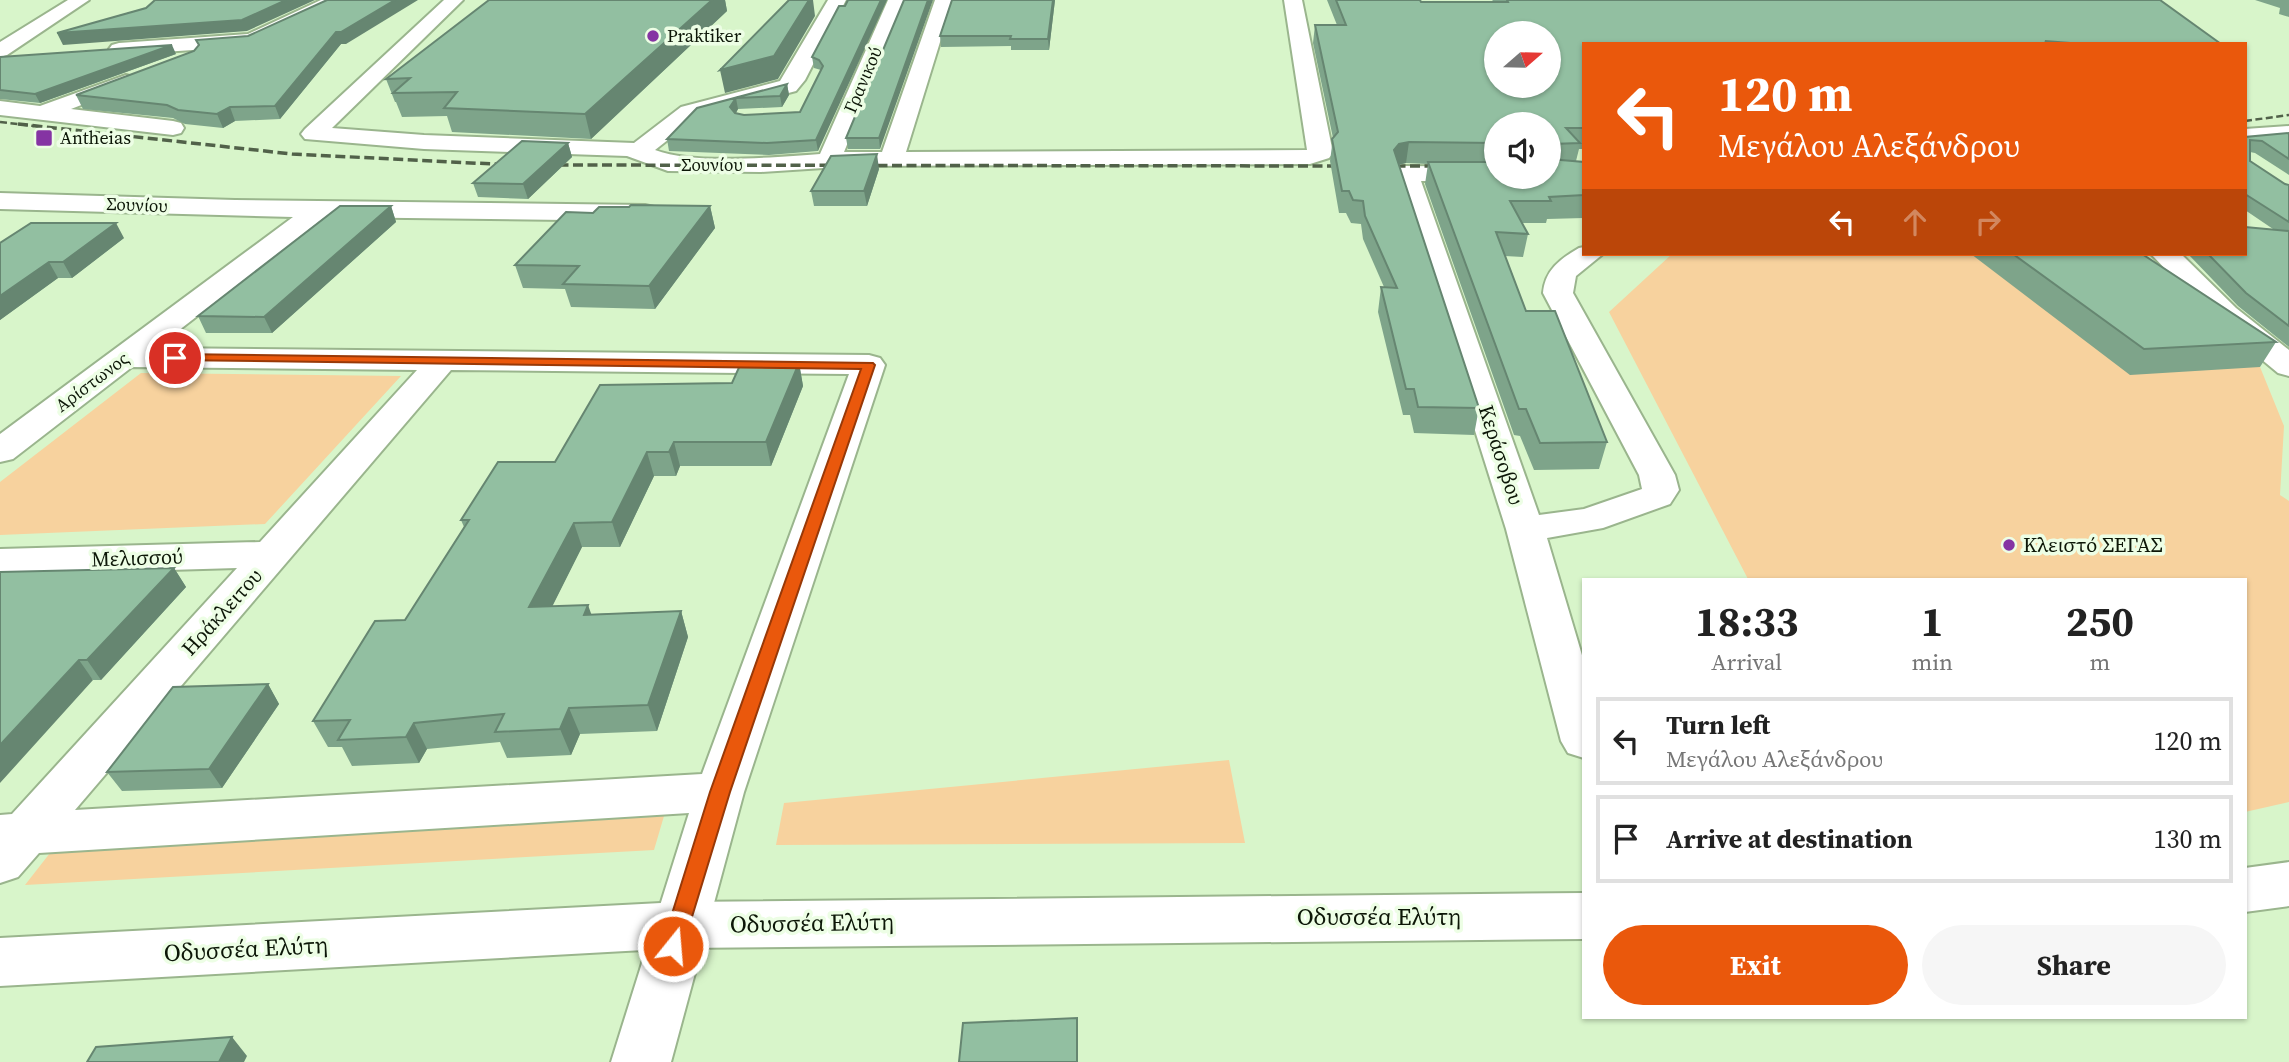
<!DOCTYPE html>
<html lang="en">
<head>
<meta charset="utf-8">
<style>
  :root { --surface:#fff; --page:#f6f6f6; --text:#222; --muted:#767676; --line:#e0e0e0; --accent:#ea580c }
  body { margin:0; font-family:"Source Serif 4",serif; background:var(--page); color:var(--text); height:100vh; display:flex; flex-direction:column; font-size:26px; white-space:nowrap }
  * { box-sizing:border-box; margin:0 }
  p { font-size:23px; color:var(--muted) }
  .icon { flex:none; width:38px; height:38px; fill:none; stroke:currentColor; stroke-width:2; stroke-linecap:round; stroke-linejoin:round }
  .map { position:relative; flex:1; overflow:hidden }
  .drawer { position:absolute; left:1582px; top:578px; width:665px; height:441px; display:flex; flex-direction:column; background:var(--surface); border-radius:0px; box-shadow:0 2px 5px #0004 }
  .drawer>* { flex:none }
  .top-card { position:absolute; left:1582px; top:42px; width:665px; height:214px; border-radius:0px; box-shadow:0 2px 5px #0004; background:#ea580c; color:#fff; overflow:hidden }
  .needle { width:46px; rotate:70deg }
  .buttons { position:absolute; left:1484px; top:21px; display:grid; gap:14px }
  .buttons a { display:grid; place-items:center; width:77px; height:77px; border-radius:50%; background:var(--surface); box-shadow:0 2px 5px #0004; font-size:35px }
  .pin { position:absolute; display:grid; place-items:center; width:60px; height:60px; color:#fff; margin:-30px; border:4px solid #fff; border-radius:50%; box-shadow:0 2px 7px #0007 }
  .me { position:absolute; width:77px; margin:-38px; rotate:17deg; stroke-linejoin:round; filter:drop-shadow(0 0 5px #0008) }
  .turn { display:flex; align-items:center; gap:24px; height:147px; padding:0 21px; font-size:32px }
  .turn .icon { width:91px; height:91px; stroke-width:2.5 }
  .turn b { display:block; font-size:49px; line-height:60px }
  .lanes { display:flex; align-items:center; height:66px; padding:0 21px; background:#0003; justify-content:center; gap:35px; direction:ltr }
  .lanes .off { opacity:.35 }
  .eta { display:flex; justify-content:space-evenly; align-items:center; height:119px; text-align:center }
  .eta b { font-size:42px; font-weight:700; line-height:49px }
  .action { display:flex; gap:14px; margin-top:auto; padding:14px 21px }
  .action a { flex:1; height:80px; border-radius:42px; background:var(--accent); color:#fff; font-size:28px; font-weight:700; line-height:80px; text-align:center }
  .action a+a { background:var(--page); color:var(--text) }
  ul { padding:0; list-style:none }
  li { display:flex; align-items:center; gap:21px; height:88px; margin:0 14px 10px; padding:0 7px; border:4px solid var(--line); border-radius:0px }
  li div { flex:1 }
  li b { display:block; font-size:26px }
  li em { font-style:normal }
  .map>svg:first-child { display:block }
  .green { fill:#f7d29e }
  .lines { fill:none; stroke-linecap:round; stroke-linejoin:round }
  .minor-casing { stroke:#9ab58d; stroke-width:4 }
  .major-casing { stroke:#9ab58d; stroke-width:4 }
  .minor { fill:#fff; fill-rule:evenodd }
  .major { fill:#fff; fill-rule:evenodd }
  .rail-far1 { stroke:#516149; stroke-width:2.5; stroke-dasharray:7 3.5; stroke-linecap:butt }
  .rail { stroke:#516149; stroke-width:3.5; stroke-dasharray:10 4.5; stroke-linecap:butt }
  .wall { fill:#7ea48a; fill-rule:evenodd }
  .shaded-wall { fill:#668671 }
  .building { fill:#92bfa1; stroke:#668671; stroke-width:2; fill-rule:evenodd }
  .route { fill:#ea580c; stroke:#983908; stroke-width:2 }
  .poi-dot { fill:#8534a3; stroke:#edfee5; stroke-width:2.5 }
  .labels { text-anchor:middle; stroke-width:7; stroke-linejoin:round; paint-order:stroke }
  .far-poi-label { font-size:18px; fill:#0c1607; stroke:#edfee5; text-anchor:start }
  .far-street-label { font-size:18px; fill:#0c1607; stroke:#edfee5 }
  .street-label { font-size:21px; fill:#0c1607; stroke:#edfee5 }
  .poi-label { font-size:21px; fill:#0c1607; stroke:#edfee5; text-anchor:start }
  .near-street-label { font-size:24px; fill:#0c1607; stroke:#edfee5 }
</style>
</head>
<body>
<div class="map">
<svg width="2289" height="1062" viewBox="0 0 2289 1062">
  <rect width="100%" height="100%" fill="#d8f5ca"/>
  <path class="green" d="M1672 254H2095L2260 367 2284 426 2280 495 2289 501V802L2245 812V579H1748L1609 312Z
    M141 373 401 376 265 524 0 535V482Z
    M1229 760 1245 843 776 845 784 803Z
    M664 816 654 850 25 885 50 853Z"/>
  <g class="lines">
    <defs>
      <path id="minor" d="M321 0H344L341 4 252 46 119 55 112 53 109 49 112 45 119 43 248 34Z
        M444 0H463L332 128 424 135 634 143 681 107 780 81 828 0H846L805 80 796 91 697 117 655 150C694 165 776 157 820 154L888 0H906L844 152H882L935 0H953L906 152 1307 150 1284 0H1302L1333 153 1329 158 1310 164 854 166 761 172 668 171 627 156 424 149 305 139 301 134 305 129Z
        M126 75 133 77 137 81 133 85 71 109 173 121 181 123 184 128 181 133 173 135 0 115V101L40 106Z
        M2289 126V140L2245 143V129Z
        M1406 166 1496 167V177H1506L1496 181H1421L1539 515 1584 509 1642 489 1639 475 1543 293C1545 270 1560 259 1579 248L1584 247V254H1603L1576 276 1573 293 1675 475 1679 490 1670 504 1603 528 1547 538 1584 662V758L1568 753 1561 741 1506 529 1394 173 1397 168Z
        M0 193 235 200 645 205 654 207 658 213 654 219 645 221 325 217 156 348 869 355 880 358 885 365 744 792 671 1062H611L689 813 39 853 18 877 0 883V815L12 814 237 568 0 575V549L260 542 417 370 132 367 13 459 0 462V434L293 217 0 209ZM451 370 849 374 702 774 75 810Z
        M2151 254H2181L2236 308 2289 350V376L2278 373 2214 320Z"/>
      <path id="major" d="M68 0H89L7 55 0 57V42Z
        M2289 862V906L2245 912V868Z
        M1584 893V939L680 948 0 986V938L680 902Z"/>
    </defs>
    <use href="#minor" class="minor-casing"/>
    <use href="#major" class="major-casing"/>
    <use href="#minor" class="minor"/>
    <use href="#major" class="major"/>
    <path class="rail-far1" d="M2245 121 2289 115
      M0 122 34 126"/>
    <path class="rail" d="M18 124 292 154 513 165
      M544 165 1349 166
      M1381 166H1447"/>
  </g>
  <path class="wall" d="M489 0H725L727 11 591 139 452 132 447 116 402 117 396 102H395L386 79Z
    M904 0 880 149H848L846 138Z
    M952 0H1055L1049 50H1011V46L941 47 940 36Z
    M1327 0H1420L1421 2H1494L1492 0H2160L2221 44H1584V149H1579L1576 161 1584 162V218L1547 219 1546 223H1522L1528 234 1523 257 1505 256 1526 311 1607 442 1599 469 1534 470 1520 436 1514 435 1425 184 1428 164 1406 163 1399 165 1479 408 1474 435 1414 433 1410 415H1403L1378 312 1381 287H1384L1363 239 1361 224 1351 223 1346 213H1339L1330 161 1333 138 1313 43 1315 25H1337ZM1496 124H1549V177H1496Z
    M2255 0H2289V17L2279 14 2280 8Z
    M839 6 818 151 769 155 669 151 667 139 697 108 787 84 789 95 782 107 738 109 736 113 744 115 800 112 821 70 814 68 812 57Z
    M248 36 346 44H341L280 119 235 121 223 128 185 124 173 118 83 109 76 95 194 51 199 45 196 40Z
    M176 54 40 103 0 99V57Z
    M2289 133V175L2255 153 2250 152V161L2285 184 2289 185V347L2238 306 2188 254H2245L2273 229 2245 210V137Z
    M568 143 572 157 528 199 478 197 473 183Z
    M879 169 867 206H814L811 191Z
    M391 206 396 222 272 333H206L198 316Z
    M710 206 715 228 655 309 571 307 565 289 523 288 515 265 593 213 629 207Z
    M124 238 72 278H58L0 320V243Z
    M1971 254H2142L2276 342 2260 367 2130 375Z
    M799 363 803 386 771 466H680L676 476H654L620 547H582L552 606 592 614 681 611 688 637 657 731 580 734 571 755 507 758 500 742 427 749 419 763 352 766 342 747H328L313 721 405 620 464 527 461 520 555 462 732 383Z
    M174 568 186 587 101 680H93L0 572Z
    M268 684 279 704 222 788 122 791 107 772Z"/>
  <path class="shaded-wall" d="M286 0H315L247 31 63 45 57 33Z
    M395 0H418L346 44H341L280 119 275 106 336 32Z
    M712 0H725L727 11 591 139 585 114Z
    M809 0H813L815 16 778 79 725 93 720 70Z
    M881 0H887L818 151 816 140Z
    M928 0H933L880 149 879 138Z
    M1053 0H1055L1049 50 1048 39Z
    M172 45 176 54 40 103 35 94Z
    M787 84 789 95 782 107 780 96Z
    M736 98 738 109 733 118 730 107Z
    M230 107 235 121 223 128 217 114Z
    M1409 142 1406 163 1396 165 1394 150 1399 144Z
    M568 143 572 157 528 199 523 184Z
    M877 154 879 169 867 206 864 191Z
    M391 206 396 222 272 333 264 317Z
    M710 206 715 228 655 309 649 286Z
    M116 223 124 238 72 278 63 262Z
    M49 262 58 278 0 320V296Z
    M799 363 803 386 771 466 766 442Z
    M674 442 680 466 676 476 669 452Z
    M647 452 654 476 620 547 612 522Z
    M574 523 582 547 539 633 529 607Z
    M174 568 186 587 101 680 87 660Z
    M588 605 597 630 584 615Z
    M681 611 688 637 657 731 648 705Z
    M79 660 93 680 0 783V745Z
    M268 684 279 704 222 788 209 769Z
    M569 708 580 734 571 755 560 729Z
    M414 723 427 749 419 763 406 737Z
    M232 1037 247 1056 244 1062H219Z"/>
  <path class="building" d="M155 0H286L242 20 57 33 146 8Z
    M327 0H395L341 32H336L275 106 230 107 217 114 178 110 167 105 76 95 194 51 199 45 196 40 248 36Z
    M489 0H712L585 114 444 108 457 92 393 93 410 78 386 79Z
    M789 0H809L774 56 720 70Z
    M848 0H881L816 140 767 143 667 139 697 108 787 84 780 96 736 98 730 107 735 113 744 115 800 112 823 66 819 60 812 57 839 6H845Z
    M904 0H928L879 138H846Z
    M952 0H1053L1048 39H1010L1011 36H940Z
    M1336 0H1420L1421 2H1508L1507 0H2160L2221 44H2083L2045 41 2050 44H1584V128H1566L1580 143 1551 144V153H1549V124H1496V143L1409 142 1399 144 1394 150 1479 408 1418 407 1414 389H1406L1381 287 1397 288 1365 216 1363 201 1353 200 1349 191H1342L1332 139 1338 132 1315 25H1346ZM1496 33H1549V86H1496Z
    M172 45 35 94 0 90V57Z
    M2289 133V159L2262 141 2250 140V161L2285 184 2289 185V222L2245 194V137Z
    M522 141 568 143 523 184 473 183Z
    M877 154 864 191H811L831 156Z
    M1549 159 1584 162V195L1549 197 1551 201H1510L1528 234 1496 232 1526 311H1555L1607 442 1540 443 1526 409H1519L1428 162H1496V177H1549Z
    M631 205 710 206 649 286 563 284 579 266 515 265 566 212 593 213 599 207H629Z
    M340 206H391L264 317 198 316Z
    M31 223H116L63 262H49L0 296V243Z
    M2245 227 2289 231V326L2246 293 2208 254H2245Z
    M2013 254H2142L2276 342 2144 349Z
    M741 363H799L766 442H674L669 452H647L612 522 574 523 529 607 588 605 584 615 681 611 648 705 569 708 560 729 495 732 504 714 414 723 406 737 338 740 350 720 313 721 375 621 405 620 469 520H461L498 462H555L600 385 732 383Z
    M174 568 87 660H79L0 745V572Z
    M268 684 209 769 107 772 173 687Z
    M1077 1018V1062H959L963 1023Z
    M232 1037 219 1062H87L96 1047Z"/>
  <path class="route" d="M175 354 873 363 875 365 730 792 681 953 673 956 665 953 662 946 710 792 861 369 170 360V355Z"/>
  <g class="poi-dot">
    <circle cx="653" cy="36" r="7"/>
    <rect x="35" y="129" width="18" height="18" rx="3.5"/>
    <circle cx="2009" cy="545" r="7"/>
  </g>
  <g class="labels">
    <g class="far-poi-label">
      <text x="667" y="42">Praktiker</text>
      <text x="60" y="144">Antheias</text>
    </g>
    <g class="far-street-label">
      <text transform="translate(863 80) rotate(-67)" y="6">Γρανικού</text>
      <text x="712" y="171">Σουνίου</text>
      <text transform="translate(137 205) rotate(2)" y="6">Σουνίου</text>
      <text transform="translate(92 382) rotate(-37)" y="6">Αρίστωνος</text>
    </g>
    <g class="street-label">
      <text transform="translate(1501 455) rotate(72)" y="7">Κεράσοβου</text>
      <text transform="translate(137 558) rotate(-2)" y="7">Μελισσού</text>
      <text transform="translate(222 612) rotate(-48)" y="7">Ηράκλειτου</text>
    </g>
    <g class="poi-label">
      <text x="2023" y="552">Κλειστό ΣΕΓΑΣ</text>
    </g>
    <g class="near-street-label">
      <text x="1379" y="925">Οδυσσέα Ελύτη</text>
      <text transform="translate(812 923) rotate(-1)" y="8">Οδυσσέα Ελύτη</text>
      <text transform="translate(246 949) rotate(-3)" y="8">Οδυσσέα Ελύτη</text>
    </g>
  </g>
</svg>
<div class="buttons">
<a><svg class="needle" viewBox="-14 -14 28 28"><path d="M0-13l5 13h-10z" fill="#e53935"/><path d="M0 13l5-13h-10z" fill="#767676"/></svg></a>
<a><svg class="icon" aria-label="sound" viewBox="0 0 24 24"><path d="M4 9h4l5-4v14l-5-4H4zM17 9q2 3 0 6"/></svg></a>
</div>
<div class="pin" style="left:175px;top:358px;background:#d93025"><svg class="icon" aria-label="arrive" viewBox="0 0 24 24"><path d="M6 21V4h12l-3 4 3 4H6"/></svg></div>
<svg class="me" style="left:673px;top:946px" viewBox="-20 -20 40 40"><circle r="17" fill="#ea580c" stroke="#fff" stroke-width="3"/><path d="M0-11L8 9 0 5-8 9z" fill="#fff"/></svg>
<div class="top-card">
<div class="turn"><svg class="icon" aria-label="left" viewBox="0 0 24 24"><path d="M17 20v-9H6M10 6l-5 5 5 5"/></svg><div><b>120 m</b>Μεγάλου Αλεξάνδρου</div></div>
<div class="lanes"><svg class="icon" aria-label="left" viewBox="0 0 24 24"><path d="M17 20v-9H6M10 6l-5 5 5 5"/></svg><svg class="icon off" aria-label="ahead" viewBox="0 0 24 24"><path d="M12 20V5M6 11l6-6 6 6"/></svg><svg class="icon off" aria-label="right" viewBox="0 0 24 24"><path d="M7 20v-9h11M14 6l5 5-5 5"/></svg></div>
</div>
<section class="drawer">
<div class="eta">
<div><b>18:33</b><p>Arrival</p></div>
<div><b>1</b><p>min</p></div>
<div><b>250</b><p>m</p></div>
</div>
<ul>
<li><svg class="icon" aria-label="left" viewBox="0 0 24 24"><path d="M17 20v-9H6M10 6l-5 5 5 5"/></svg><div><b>Turn left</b><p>Μεγάλου Αλεξάνδρου</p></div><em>120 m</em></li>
<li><svg class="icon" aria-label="arrive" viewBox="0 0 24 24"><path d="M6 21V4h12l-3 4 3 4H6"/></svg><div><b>Arrive at destination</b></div><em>130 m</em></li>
</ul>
<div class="action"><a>Exit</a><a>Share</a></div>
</section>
</div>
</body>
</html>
